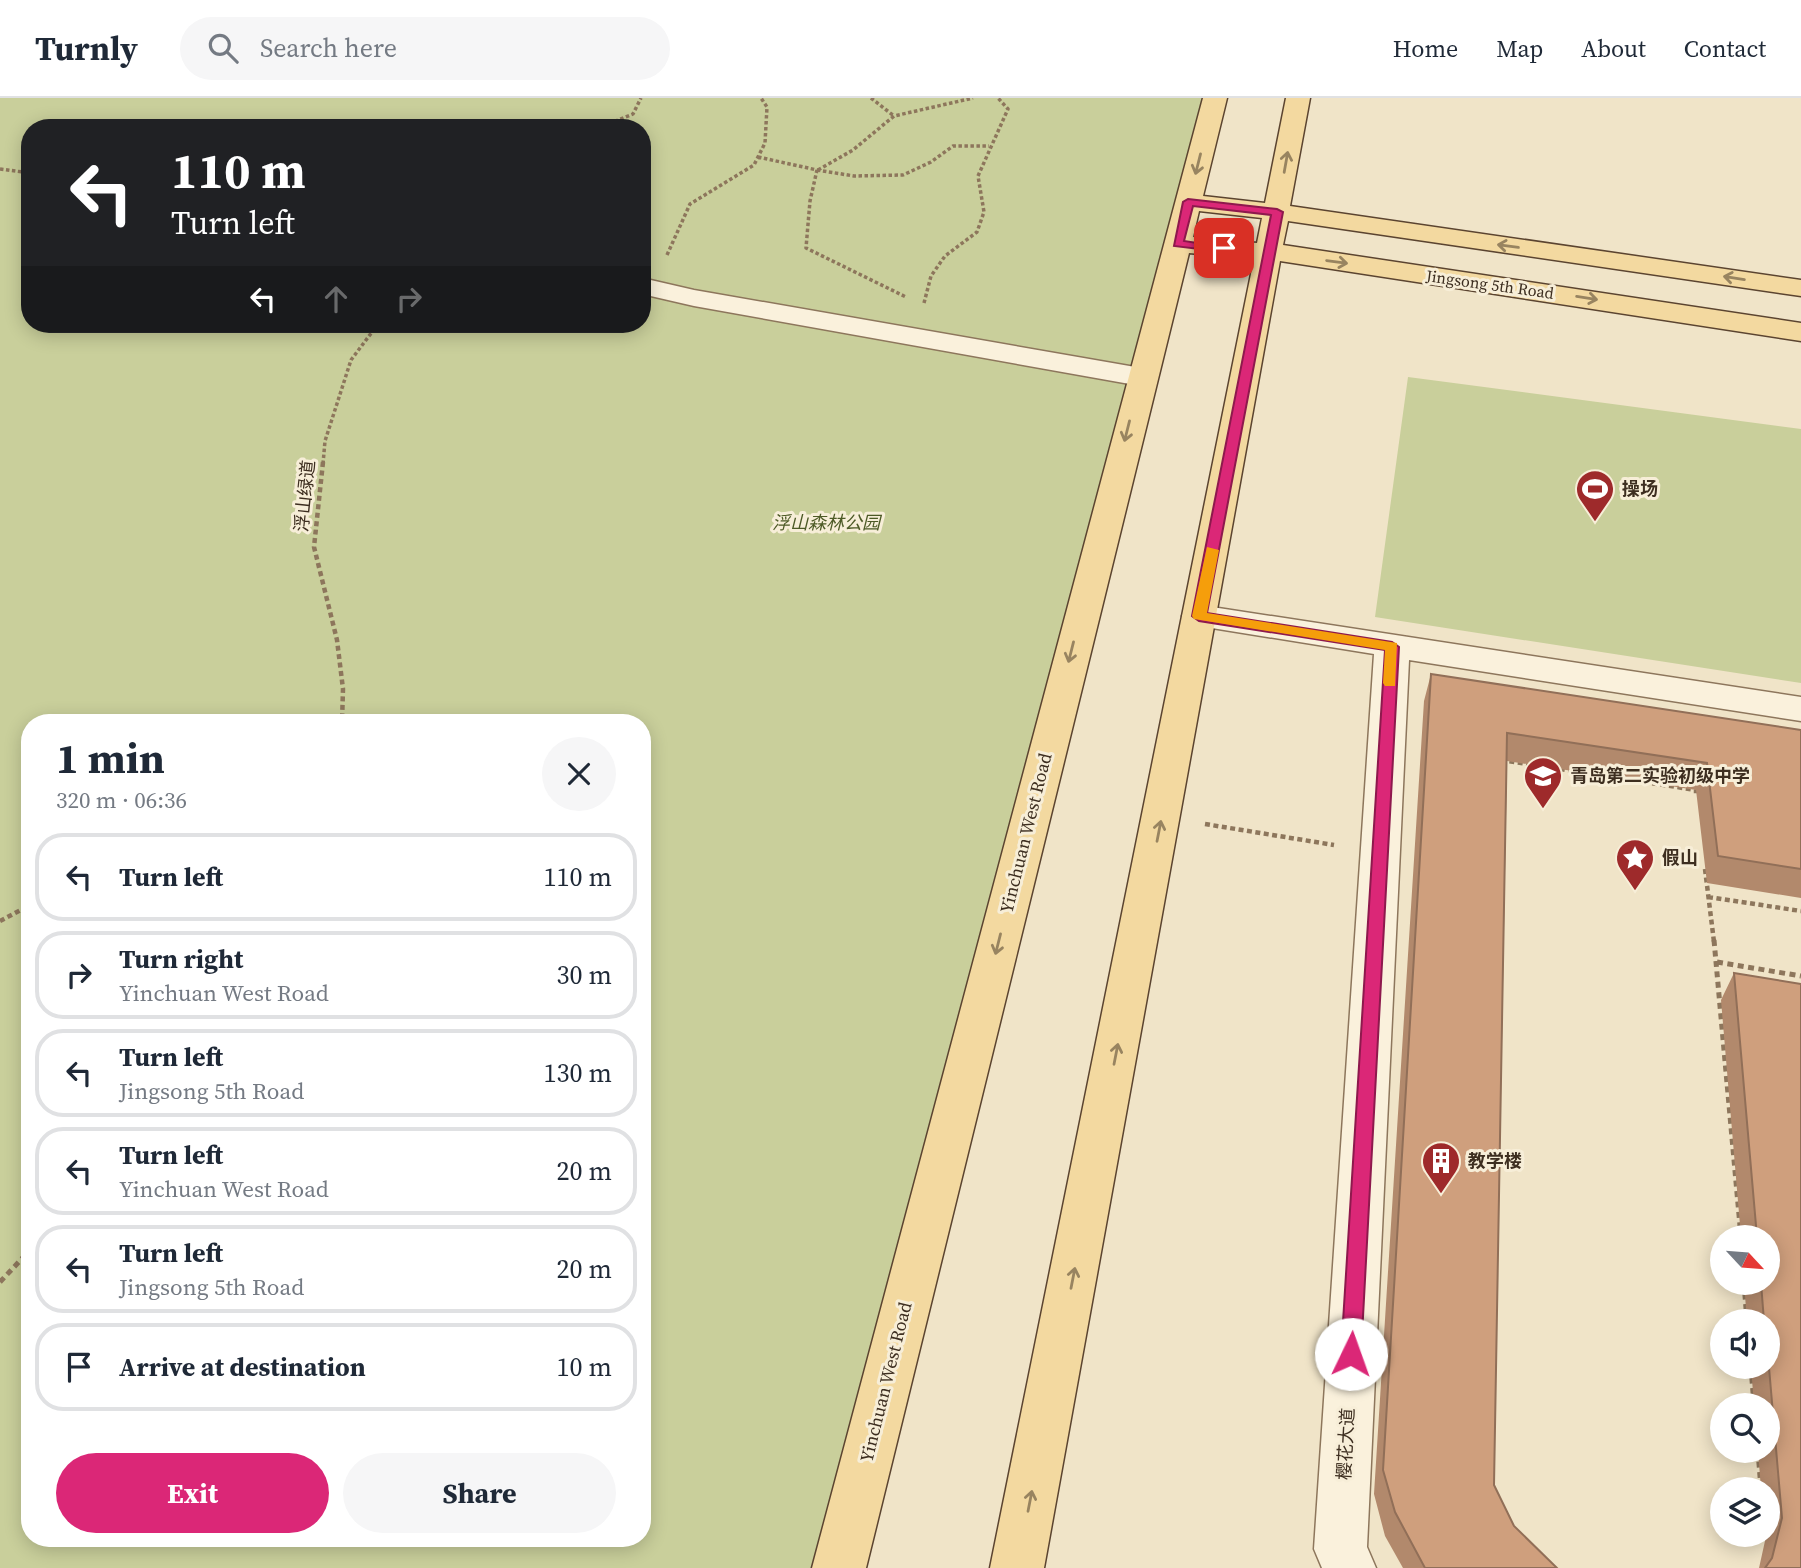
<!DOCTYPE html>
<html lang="en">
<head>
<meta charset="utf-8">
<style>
  :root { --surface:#fff; --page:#f6f6f7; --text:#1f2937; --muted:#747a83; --line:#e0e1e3; --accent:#db2777 }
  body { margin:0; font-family:"Source Serif 4","Noto Sans SC",serif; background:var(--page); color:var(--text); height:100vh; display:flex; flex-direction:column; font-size:26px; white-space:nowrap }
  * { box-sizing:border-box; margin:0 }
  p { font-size:23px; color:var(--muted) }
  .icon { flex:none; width:38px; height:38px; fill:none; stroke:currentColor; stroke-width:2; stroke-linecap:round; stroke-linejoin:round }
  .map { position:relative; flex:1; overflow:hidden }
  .side { position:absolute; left:21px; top:616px; width:630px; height:833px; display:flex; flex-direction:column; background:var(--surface); border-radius:28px; box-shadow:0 4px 18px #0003 }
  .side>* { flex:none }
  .guide { position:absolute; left:21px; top:21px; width:630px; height:214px; border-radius:28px; box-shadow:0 4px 18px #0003; background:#202124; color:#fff; overflow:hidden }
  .needle { width:46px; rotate:116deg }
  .tools { position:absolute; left:1710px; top:1127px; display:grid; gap:14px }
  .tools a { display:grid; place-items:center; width:70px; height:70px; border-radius:50%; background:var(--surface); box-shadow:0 4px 18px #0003; font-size:35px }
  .pin { position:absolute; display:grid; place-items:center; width:60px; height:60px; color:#fff; margin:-30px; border-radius:14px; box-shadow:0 4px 10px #0006 }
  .me { position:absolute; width:77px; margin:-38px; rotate:3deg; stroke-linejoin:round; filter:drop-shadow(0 0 5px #0008) }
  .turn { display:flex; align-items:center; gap:24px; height:147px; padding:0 35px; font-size:32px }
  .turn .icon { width:91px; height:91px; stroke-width:2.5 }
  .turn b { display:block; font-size:49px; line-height:60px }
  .lanes { display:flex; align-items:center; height:66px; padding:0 35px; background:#0003; justify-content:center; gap:35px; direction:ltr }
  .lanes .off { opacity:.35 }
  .round { display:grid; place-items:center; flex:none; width:74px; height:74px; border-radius:37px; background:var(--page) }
  .overview { display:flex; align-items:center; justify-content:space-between; height:119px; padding:0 35px }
  h1 { font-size:42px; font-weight:700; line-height:52px }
  .cta { display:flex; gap:14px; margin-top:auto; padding:14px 35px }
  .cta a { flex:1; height:80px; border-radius:42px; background:var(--accent); color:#fff; font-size:28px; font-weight:700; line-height:80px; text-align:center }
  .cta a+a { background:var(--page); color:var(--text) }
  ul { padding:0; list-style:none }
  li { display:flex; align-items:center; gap:21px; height:88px; margin:0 14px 10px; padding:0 21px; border:4px solid var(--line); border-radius:28px }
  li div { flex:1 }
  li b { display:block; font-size:26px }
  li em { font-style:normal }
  header { display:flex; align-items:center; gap:42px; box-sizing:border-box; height:98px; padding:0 35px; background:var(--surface); border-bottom:2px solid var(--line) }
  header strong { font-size:33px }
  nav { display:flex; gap:38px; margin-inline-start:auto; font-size:24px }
  .search { width:490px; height:63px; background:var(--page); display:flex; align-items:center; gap:18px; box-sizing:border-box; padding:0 24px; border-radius:38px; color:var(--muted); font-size:26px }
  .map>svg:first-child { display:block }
  .green { fill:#c9cf9b; fill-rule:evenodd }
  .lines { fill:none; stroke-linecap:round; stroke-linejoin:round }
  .minor-casing { stroke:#8d765c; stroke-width:3 }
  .major-casing { stroke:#5b4430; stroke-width:3 }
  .path-far2 { stroke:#8d765c; stroke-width:3.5; stroke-dasharray:3.5 2.5; stroke-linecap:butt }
  .path-far1 { stroke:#8d765c; stroke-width:4.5; stroke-dasharray:5 3.5; stroke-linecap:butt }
  .path { stroke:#8d765c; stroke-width:5; stroke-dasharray:6 4.5; stroke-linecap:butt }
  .minor { fill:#faf1dc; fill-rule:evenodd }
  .major { fill:#f3d9a0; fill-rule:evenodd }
  .wall { fill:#b2896c }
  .building { fill:#cf9f7d; stroke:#916f58; stroke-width:2 }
  .oneway { stroke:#988460 }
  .route { fill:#db2777; stroke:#8e194d; stroke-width:2 }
  .slow { fill:#f59e0b }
  .labels { text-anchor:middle; stroke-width:6; stroke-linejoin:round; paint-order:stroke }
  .far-street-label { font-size:16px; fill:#3d2e20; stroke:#f7eed8 }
  .poi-label { font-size:18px; font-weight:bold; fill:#3d2e20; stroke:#f7eed8; text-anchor:start }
  .street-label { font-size:18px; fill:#3d2e20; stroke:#f7eed8 }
  .park-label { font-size:18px; font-style:italic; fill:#4d5a26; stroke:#f7eed8 }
</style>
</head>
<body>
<header>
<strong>Turnly</strong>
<div class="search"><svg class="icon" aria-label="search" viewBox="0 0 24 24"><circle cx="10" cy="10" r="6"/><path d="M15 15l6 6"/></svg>Search here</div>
<nav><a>Home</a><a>Map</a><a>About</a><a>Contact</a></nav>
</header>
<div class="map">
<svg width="1801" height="1470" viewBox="0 0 1801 1470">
  <rect width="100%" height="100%" fill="#f0e4c8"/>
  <path class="green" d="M0 0H1215L839 1470H0ZM30 30H642V226H30ZM30 625H642V1440H30Z
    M1408 279 1801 331V585L1375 519Z"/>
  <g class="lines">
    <defs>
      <path id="minor" d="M642 180 694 192 1141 270 1151 273 1156 279 1151 285 1141 288 694 208 642 196Z
        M1199 507 1801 599V623L1409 562 1367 1449 1376 1470H1322L1314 1451 1374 556 1187 526 1182 518 1187 510Z"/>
      <path id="major" d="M1203 0H1227L1203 98 1265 105 1286 0H1310L1290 108 1801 182V198L1288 123 1283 147 1801 225V243L1280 163 1044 1470H990L1254 161 1189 155 866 1470H812ZM1199 113 1262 120 1257 145 1193 139Z"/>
    </defs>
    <use href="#minor" class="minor-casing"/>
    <use href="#major" class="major-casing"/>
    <path class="path-far2" d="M871 0 894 18
      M598 30 633 16 641 0
      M758 59 817 72 810 103 806 150 906 199
      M0 71 30 75
      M817 72 854 78 903 77 931 64 953 48H989
      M818 72 853 52 894 18 973 0
      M667 157 690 106 754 67 765 45 767 9 761 0
      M924 205 931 178 945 158 977 134 984 114 978 78 1008 11 998 0
      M323 366 325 343 351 262 378 226"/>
    <path class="path-far1" d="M323 364 314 449 337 542 343 591 342 625
      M1501 662 1696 692V696
      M1205 726 1334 747
      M1705 771 1714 844
      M1708 799 1801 813
      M0 823 30 807"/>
    <path class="path" d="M1714 842 1741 1139
      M1717 864 1801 878
      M0 1184 30 1152
      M1744 1185 1747 1223
      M1751 1269 1754 1307
      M1758 1353 1761 1391"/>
    <use href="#minor" class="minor"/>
    <use href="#major" class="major"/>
  </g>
  <path class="wall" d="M1431 576 1801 632V800L1707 785 1696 692 1507 663 1494 1387 1514 1428 1557 1470H1403L1385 1438 1374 1396 1424 603Z
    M1734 875 1801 886V1470H1759L1765 1443 1764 1437H1768V1391H1761L1758 1353H1768V1307H1754L1751 1269H1768V1223H1747L1744 1185H1768V1139H1741L1721 902Z"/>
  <path class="building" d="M1431 576 1801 632V771L1718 758 1707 665 1507 635 1494 1387 1514 1428 1557 1470H1425L1395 1414 1383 1372Z
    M1734 875 1801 886V1470H1765L1772 1460 1782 1420 1768 1258V1223H1764L1761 1185H1768V1139H1757Z"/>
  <defs><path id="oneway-shaft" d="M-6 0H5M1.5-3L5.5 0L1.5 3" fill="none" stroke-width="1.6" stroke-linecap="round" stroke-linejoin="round" transform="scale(1.75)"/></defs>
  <g class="oneway">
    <use href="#oneway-shaft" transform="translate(1286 64) rotate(-80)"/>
    <use href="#oneway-shaft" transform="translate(1198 66) rotate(104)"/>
    <use href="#oneway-shaft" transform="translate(1508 148) rotate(-172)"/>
    <use href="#oneway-shaft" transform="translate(1337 164) rotate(8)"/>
    <use href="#oneway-shaft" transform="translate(1734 180) rotate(-171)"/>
    <use href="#oneway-shaft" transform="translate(1587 200) rotate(9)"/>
    <use href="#oneway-shaft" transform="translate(1127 333) rotate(104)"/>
    <use href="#oneway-shaft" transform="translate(1071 554) rotate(104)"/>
    <use href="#oneway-shaft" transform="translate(1159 733) rotate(-79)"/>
    <use href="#oneway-shaft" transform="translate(998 846) rotate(104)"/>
    <use href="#oneway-shaft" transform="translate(1116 956) rotate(-79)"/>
    <use href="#oneway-shaft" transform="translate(1073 1180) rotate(-79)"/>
    <use href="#oneway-shaft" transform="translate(1030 1403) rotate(-79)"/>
  </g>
  <path class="route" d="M1188 101 1277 111 1283 114 1207 515 1392 544 1399 549 1361 1256 1359 1263 1351 1266 1344 1263 1341 1256 1385 552 1199 523 1192 518 1271 117 1193 108 1184 143 1229 150 1224 154 1174 148 1183 104Z"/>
  <path class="slow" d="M1207 449 1219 452 1207 515 1397 545 1395 588H1385L1383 585 1385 552 1194 521 1192 518Z"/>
  <defs>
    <symbol id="stadium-pin" viewBox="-11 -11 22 30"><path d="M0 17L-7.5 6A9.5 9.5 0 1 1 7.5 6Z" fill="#9e2a2b" stroke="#f7eed8"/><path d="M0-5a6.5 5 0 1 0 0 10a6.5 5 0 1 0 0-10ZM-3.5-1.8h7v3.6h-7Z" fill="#fff"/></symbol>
    <symbol id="school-pin" viewBox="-11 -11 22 30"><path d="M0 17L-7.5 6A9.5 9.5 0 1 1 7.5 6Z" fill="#9e2a2b" stroke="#f7eed8"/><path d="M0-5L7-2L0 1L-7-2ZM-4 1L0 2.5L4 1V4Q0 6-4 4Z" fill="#fff"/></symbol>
    <symbol id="sight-pin" viewBox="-11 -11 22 30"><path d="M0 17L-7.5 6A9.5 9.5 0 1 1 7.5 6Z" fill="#9e2a2b" stroke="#f7eed8"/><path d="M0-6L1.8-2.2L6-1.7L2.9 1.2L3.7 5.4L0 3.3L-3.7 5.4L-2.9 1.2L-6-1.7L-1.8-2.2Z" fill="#fff"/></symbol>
    <symbol id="building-pin" viewBox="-11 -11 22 30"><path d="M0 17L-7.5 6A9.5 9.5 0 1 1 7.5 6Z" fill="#9e2a2b" stroke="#f7eed8"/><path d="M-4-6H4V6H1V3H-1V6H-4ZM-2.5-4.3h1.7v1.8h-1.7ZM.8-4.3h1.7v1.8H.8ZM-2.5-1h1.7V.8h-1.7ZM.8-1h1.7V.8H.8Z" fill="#fff"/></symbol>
  </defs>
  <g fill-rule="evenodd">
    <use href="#stadium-pin" x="1573" y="369" width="44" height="60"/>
    <use href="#school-pin" x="1521" y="656" width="44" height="60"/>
    <use href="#sight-pin" x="1613" y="738" width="44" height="60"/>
    <use href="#building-pin" x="1419" y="1041" width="44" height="60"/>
  </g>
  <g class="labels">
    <g class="far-street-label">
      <text transform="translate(1490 186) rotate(8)" y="6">Jingsong 5th Road</text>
    </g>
    <g class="poi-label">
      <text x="1622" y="397">操场</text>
      <text x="1570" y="684">青岛第二实验初级中学</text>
      <text x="1662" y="766">假山</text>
      <text x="1468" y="1069">教学楼</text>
    </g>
    <g class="street-label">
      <text transform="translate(305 398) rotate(-84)" y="6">浮山绿道</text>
      <text transform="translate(1026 735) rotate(-76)" y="6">Yinchuan West Road</text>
      <text transform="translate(886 1284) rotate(-76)" y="6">Yinchuan West Road</text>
      <text transform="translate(1346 1346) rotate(-87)" y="6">樱花大道</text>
    </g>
    <g class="park-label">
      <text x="826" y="431">浮山森林公园</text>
    </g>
  </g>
</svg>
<div class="tools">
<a><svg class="needle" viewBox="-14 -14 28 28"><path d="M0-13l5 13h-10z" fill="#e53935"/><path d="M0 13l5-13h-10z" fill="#747a83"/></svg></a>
<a><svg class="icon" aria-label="sound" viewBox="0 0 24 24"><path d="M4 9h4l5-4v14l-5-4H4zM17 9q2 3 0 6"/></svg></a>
<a><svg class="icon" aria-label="search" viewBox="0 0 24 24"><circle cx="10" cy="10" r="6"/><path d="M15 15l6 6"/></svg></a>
<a><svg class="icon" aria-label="layers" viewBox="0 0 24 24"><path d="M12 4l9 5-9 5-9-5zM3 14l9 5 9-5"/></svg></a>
</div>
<div class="pin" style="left:1224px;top:150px;background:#d93025"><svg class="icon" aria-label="arrive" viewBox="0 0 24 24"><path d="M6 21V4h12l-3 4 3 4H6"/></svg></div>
<svg class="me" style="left:1351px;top:1256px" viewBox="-20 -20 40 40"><circle r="19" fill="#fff"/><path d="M0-13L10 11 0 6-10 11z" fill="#db2777"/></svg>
<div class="guide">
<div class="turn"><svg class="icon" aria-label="left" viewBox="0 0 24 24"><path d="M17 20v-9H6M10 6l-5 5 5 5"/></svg><div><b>110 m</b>Turn left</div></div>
<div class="lanes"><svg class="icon" aria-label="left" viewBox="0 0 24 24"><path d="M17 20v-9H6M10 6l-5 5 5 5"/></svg><svg class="icon off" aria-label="ahead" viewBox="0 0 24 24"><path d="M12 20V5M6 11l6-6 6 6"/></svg><svg class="icon off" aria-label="right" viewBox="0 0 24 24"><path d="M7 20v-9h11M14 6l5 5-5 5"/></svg></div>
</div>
<section class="side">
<div class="overview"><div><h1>1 min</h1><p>320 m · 06:36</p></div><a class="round"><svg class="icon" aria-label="close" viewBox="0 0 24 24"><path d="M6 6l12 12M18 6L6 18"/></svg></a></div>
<ul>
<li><svg class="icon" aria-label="left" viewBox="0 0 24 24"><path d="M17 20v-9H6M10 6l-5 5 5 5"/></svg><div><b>Turn left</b></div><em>110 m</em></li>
<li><svg class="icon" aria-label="right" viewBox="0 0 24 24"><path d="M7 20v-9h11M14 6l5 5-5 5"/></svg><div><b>Turn right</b><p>Yinchuan West Road</p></div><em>30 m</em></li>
<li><svg class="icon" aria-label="left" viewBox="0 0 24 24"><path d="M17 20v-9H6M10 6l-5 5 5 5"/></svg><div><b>Turn left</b><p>Jingsong 5th Road</p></div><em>130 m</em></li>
<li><svg class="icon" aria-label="left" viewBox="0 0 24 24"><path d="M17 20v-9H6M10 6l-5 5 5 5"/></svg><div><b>Turn left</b><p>Yinchuan West Road</p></div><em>20 m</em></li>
<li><svg class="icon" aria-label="left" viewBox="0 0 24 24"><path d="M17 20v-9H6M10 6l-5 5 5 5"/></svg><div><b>Turn left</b><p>Jingsong 5th Road</p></div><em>20 m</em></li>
<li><svg class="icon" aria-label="arrive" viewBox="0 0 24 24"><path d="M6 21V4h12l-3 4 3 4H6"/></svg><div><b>Arrive at destination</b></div><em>10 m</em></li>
</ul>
<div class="cta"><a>Exit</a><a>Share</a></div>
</section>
</div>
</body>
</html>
